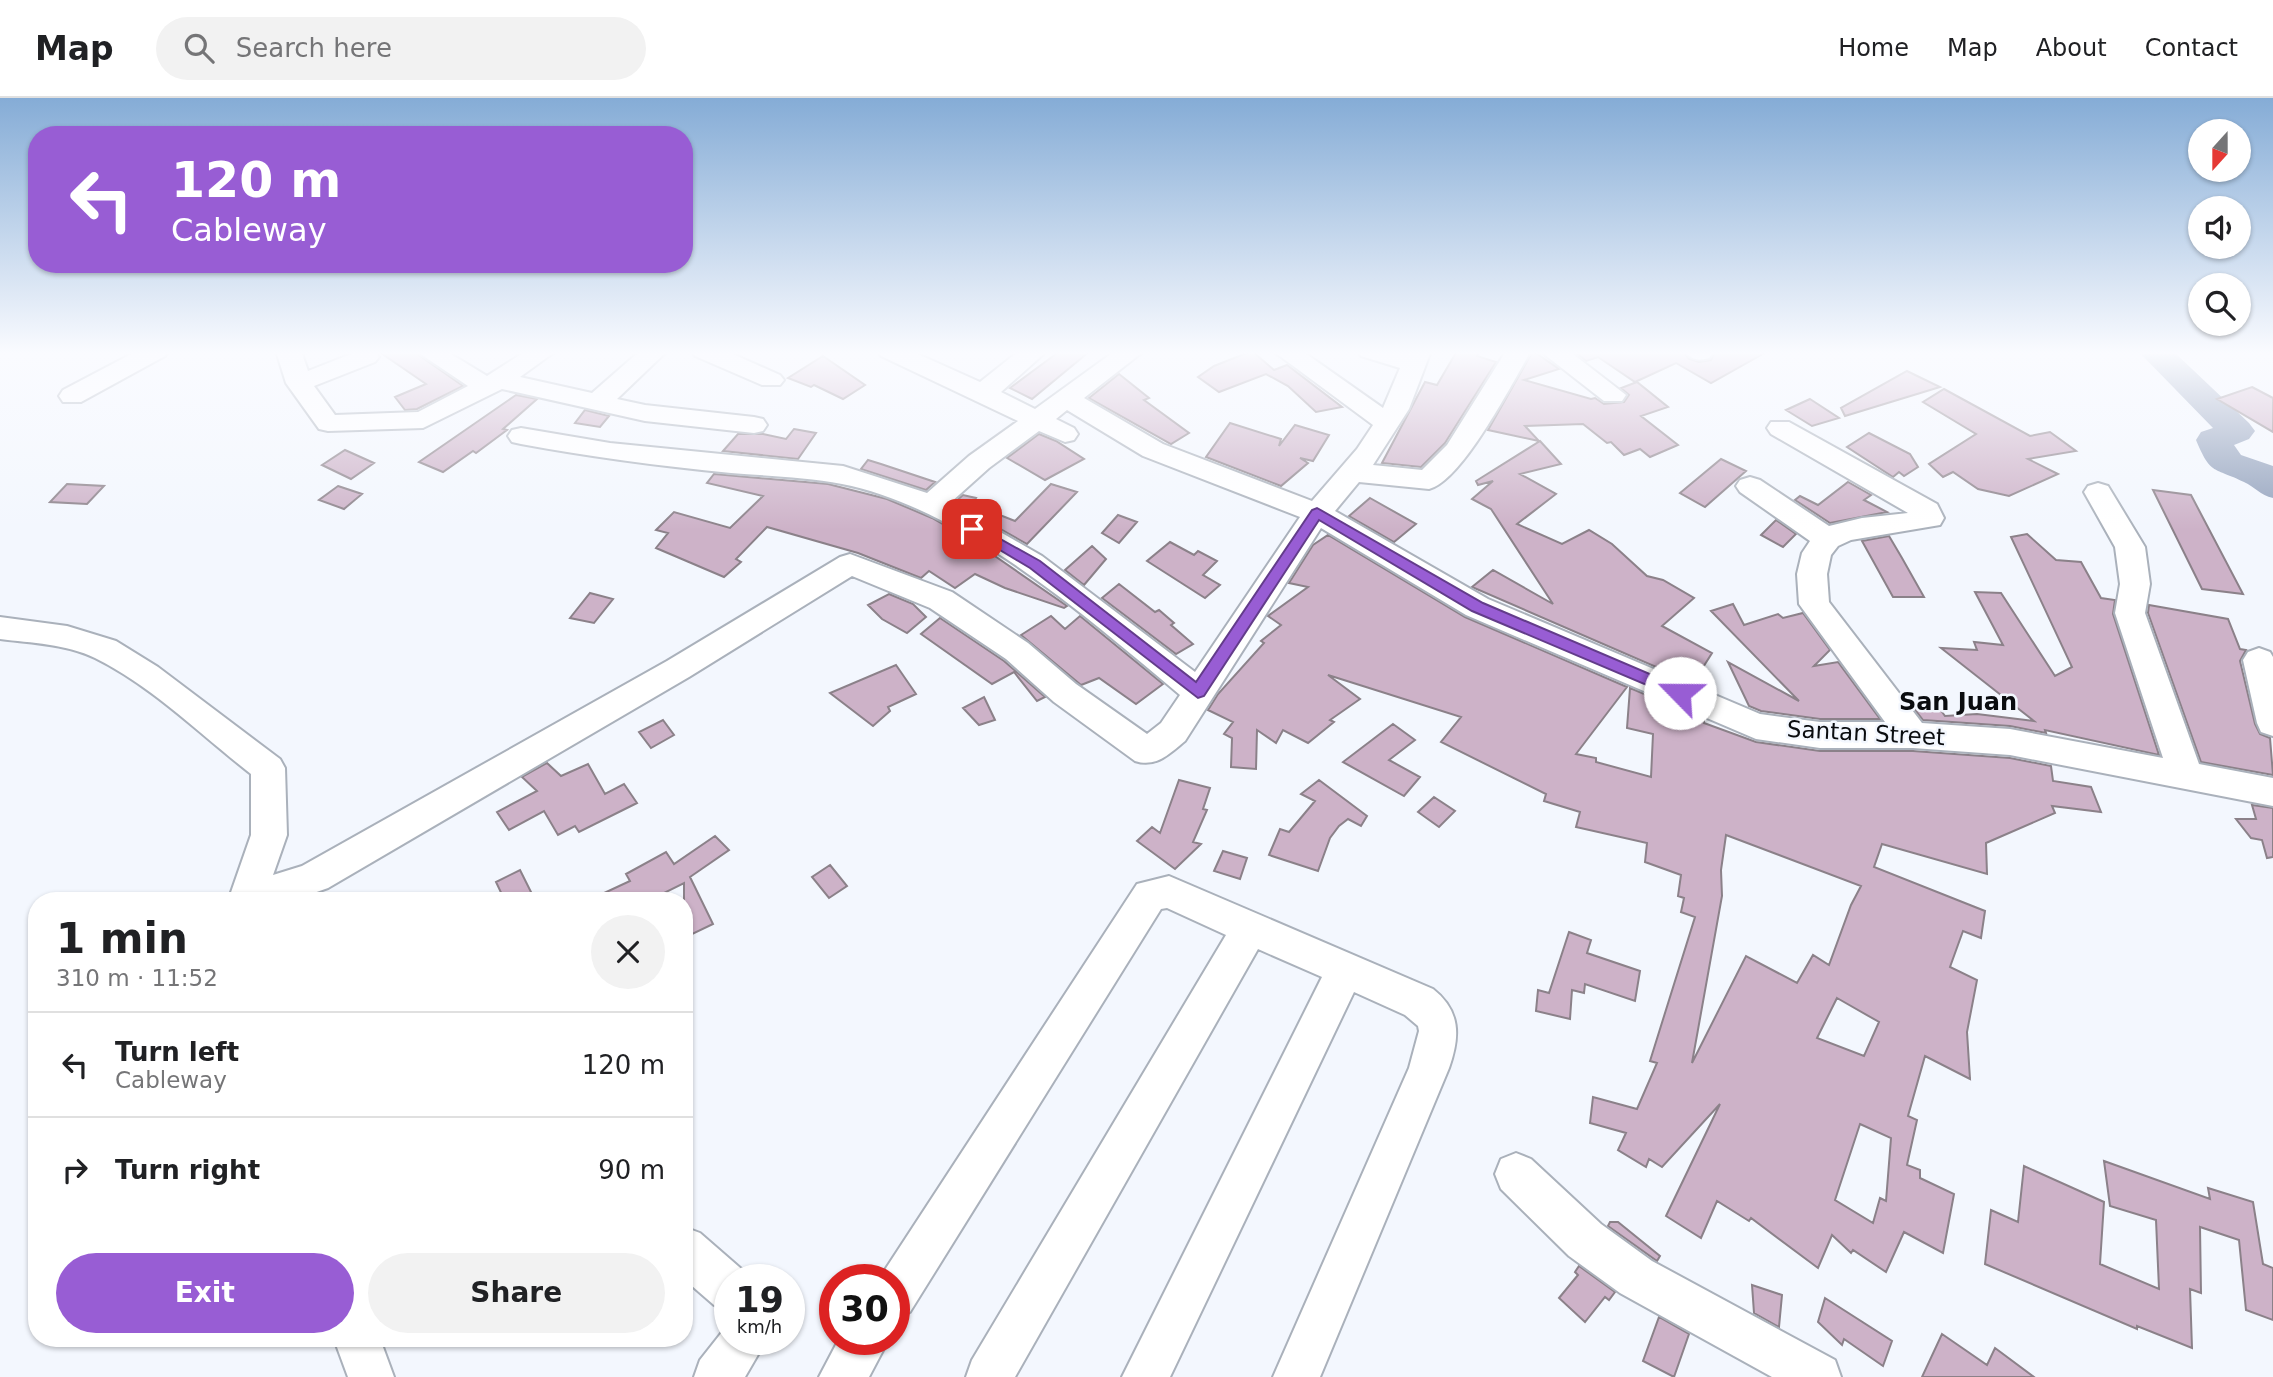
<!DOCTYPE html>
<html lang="en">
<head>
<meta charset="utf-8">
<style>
  :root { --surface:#fff; --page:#f2f2f2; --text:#202124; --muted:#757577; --line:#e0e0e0; --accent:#985dd4 }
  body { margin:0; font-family:"DejaVu Sans",sans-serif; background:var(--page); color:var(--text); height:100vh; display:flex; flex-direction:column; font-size:26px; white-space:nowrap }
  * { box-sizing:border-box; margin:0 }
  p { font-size:23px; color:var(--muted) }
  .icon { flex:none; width:38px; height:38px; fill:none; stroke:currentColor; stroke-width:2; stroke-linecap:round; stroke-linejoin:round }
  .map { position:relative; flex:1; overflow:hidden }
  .side { position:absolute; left:28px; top:794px; width:665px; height:455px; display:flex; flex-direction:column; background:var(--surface); border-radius:28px; box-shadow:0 2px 5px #0004 }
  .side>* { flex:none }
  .banner { position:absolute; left:28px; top:28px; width:665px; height:147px; border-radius:28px; box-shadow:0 2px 5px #0004; background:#985dd4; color:#fff; overflow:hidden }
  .needle { width:46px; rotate:201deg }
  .tools { position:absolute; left:2188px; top:21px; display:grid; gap:14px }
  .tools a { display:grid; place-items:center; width:63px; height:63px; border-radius:50%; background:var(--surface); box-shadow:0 2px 5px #0004; font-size:35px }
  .speed { position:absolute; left:714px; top:1166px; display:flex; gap:14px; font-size:35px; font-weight:700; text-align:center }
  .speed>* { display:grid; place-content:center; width:91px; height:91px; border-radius:50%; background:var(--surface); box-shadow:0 2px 5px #0004; line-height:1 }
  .speed small { font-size:18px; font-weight:400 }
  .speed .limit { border:10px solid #d22; background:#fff; color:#111 }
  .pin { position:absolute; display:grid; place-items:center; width:60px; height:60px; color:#fff; margin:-30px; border-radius:14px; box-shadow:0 4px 10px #0006 }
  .me { position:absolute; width:77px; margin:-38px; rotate:293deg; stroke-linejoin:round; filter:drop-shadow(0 0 5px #0008) }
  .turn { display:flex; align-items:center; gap:24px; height:147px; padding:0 28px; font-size:32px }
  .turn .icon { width:91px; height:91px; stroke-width:2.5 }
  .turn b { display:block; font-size:49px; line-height:60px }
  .round { display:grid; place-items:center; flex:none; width:74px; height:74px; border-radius:37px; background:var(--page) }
  .head { display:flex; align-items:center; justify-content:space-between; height:119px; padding:0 28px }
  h1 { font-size:42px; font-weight:700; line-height:52px }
  .primary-button { display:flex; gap:14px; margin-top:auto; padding:14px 28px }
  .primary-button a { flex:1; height:80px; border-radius:42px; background:var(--accent); color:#fff; font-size:28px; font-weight:700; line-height:80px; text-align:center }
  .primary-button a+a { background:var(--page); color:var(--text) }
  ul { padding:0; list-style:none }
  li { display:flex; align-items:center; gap:21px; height:105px; padding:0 28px; border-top:2px solid var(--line) }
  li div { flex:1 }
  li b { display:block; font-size:26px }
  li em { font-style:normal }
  header { display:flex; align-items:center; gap:42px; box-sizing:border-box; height:98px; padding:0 35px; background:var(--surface); border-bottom:2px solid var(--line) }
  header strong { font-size:33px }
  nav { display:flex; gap:38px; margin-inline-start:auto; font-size:24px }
  .search { width:490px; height:63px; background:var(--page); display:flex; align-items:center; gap:18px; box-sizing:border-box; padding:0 24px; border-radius:38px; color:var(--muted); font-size:26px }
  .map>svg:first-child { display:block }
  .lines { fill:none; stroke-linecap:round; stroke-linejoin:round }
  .river { fill:#92a1bc; fill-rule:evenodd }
  .building { fill:#cdb2c8; stroke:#8b8189; stroke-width:2; fill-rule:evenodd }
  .minor-casing { stroke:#aab1bb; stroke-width:4 }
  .minor { fill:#fff; fill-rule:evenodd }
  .route { fill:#985dd4; stroke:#633c8a; stroke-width:2 }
  .labels { text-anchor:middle; stroke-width:5; stroke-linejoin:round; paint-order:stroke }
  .street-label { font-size:23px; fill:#0a0c0f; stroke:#f3f7fe }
  .neighbourhood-label { font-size:24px; font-weight:bold; fill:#0a0c0f; stroke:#f3f7fe }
</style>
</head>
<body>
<header>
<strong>Map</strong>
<div class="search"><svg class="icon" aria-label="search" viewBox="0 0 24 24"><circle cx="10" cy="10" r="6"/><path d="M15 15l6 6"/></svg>Search here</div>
<nav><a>Home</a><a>Map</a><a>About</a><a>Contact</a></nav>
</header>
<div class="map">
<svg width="2273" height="1279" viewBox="0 0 2273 1279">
  <rect width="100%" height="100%" fill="#f3f7fe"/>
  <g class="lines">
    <path class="river" d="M2138 253H2173L2249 325 2255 333 2249 341 2234 347 2241 357 2273 368V400C2260 397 2255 389 2244 384 2214 369 2211 378 2196 342L2201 334 2213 330Z"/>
  </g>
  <path class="building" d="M378 253H413L463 288 417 311 405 312 395 299 426 286Z
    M1060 253H1090L1032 301 1010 290Z
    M1252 253 1274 272 1287 267 1342 309 1316 314 1288 288 1266 276 1219 294 1198 279 1214 268Z
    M1457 253H1480L1477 258 1496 264 1445 345 1421 369 1382 365 1425 284 1437 287Z
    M1533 253 1559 271 1524 282 1591 301 1595 300 1604 306 1624 304 1629 297 1621 290 1637 284 1668 309 1641 318 1678 347 1650 359 1640 351 1624 357 1611 344 1607 345 1583 326 1525 328 1539 343 1488 332Z
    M1574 253H1683L1689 261 1699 264 1711 262 1715 253H1768L1711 285 1676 265 1635 284 1598 259 1586 263Z
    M823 258 865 287 843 301 814 287 811 289 788 280Z
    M1907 273 1940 289 1845 318 1841 310Z
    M1119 276 1149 300 1144 302 1189 335 1171 346 1089 300Z
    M2252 289 2273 300V334L2217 301Z
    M1944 291 2030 338 2050 334 2076 353 2028 361 2058 376 2009 398 1978 391 1953 374 1943 379 1929 366 1976 336 1923 304Z
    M516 297 537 301 503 331 507 332 476 355 473 353 443 374 419 364Z
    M1810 301 1839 320 1812 328 1786 312Z
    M585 312 609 318 600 329 575 325Z
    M1230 325 1281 341 1279 348 1295 327 1329 337 1313 363 1300 360 1308 365 1281 388 1206 359Z
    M794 331 816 335 798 361 723 353 738 336H763L786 341Z
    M1869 335 1910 356 1918 369 1904 378 1899 374 1893 379 1847 349Z
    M1039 336 1056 343 1084 361 1045 382 1007 360Z
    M1540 343 1561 366 1520 376 1556 396 1517 426 1562 446 1589 432 1612 446 1647 478 1663 482 1694 500 1662 528 1712 555 1693 585 1472 489 1493 472 1553 506 1491 411 1472 401 1493 383 1478 387 1476 383Z
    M345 352 374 365 351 381 322 367Z
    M1721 361 1746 373 1705 409 1680 395Z
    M868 362 881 366 935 384 926 392 861 371Z
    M714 376 828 386 887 401 932 420 976 445 1067 508 1064 510 1005 490 975 476 955 490 929 473 921 480 858 455 767 429 736 461 741 464 724 479 656 450 668 435 656 432 674 414 730 430 763 398 707 385Z
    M1848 384 1871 397 1864 402 1887 414 1830 425 1795 402 1800 398 1818 407Z
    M67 386 104 388 87 406 50 404Z
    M1051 386 1077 394 1027 446 954 405 963 397 976 400 972 406 1015 423Z
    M338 388 362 396 344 411 319 402Z
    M2153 392 2191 397 2243 496 2202 491Z
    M1370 400 1416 426 1394 444 1349 418Z
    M1118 417 1137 424 1119 445 1102 435Z
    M1776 422 1796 436 1783 449 1761 437Z
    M2027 436 2056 462 2081 464 2101 500 2115 502 2113 516 2159 657 2045 632 2046 635 2010 628 1923 622 1913 609 1937 607 1945 618 1977 616 2034 623 1941 550 1977 552 1974 544 2003 547 1975 494 2001 495 2055 578 2072 569 2011 439Z
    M1328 437 1465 519 1627 589 1576 656 1596 660V664L1651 679 1653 636 1627 630 1630 590 1687 614V617L1704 622V625L1756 644 1820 653H1913L2010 660 2051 668 2053 683 2091 689 2101 714 2052 708 2055 715 1986 745 1987 776 1882 746 1874 769 1985 813 1981 840 1963 833 1950 869 1977 882 1967 934 1970 981 1925 958 1908 1018 1917 1022 1907 1067 1920 1072V1080L1954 1096 1943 1155 1904 1134 1886 1174 1853 1152 1851 1155 1832 1137 1818 1170 1751 1120 1749 1123 1717 1103 1701 1140 1666 1118 1720 1006 1662 1069 1649 1061 1646 1069 1618 1052 1626 1035 1590 1025 1593 999 1637 1011 1657 965 1650 963 1695 819 1681 814 1684 800 1678 798 1681 777 1645 764 1647 745 1576 729 1580 714 1544 703 1546 696 1441 644 1461 619 1328 577 1360 601 1330 622 1334 624 1308 645 1283 632 1276 645 1257 632 1256 671 1231 669 1232 640 1224 636 1233 624 1208 612 1218 596 1264 545 1261 543 1281 527 1268 518 1308 489 1289 485 1313 447ZM1726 737 1861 788 1851 807 1829 867 1813 857 1797 885 1746 858 1692 965 1722 798 1721 772ZM1837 900 1879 924 1864 958 1817 940ZM1860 1026 1891 1040 1886 1103 1880 1100 1873 1125 1835 1102Z
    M1889 438 1902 460 1924 499H1893L1862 443Z
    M1170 444 1194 457 1198 453 1217 463 1203 477 1220 487 1205 500 1147 463Z
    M1092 448 1106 461 1084 487 1065 472Z
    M1119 486 1155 514 1159 512 1174 525 1171 527 1193 546 1176 556 1102 500Z
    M590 495 613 501 594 525 570 520Z
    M889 496 913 506 926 519 907 535 882 521 868 507Z
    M1733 506 1744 527 1778 516 1783 520 1803 515 1830 552 1814 568 1838 564 1880 621H1820L1761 613 1749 608 1728 564 1799 603 1711 513Z
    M2149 507 2228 521 2240 551 2246 552 2240 563 2255 626 2260 636 2270 640 2273 677 2201 664 2148 515Z
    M1051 518 1065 531 1080 518 1163 586 1136 606 1099 580 1081 587 1021 537Z
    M940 520 1004 563 1045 599 1037 603 1014 574 992 586 921 536Z
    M896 567 916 596 888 609 890 613 873 628 830 595Z
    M984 599 995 622 979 627 963 610Z
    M663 622 674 637 651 650 639 634Z
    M1393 626 1415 642 1389 662 1420 679 1404 698 1343 664Z
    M547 665 561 678 588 666 605 696 624 686 637 705 579 734 575 728 558 737 544 713 509 732 497 714 537 693 522 679Z
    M1179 682 1210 690 1203 711 1207 712 1193 744 1201 746 1175 771 1137 743 1152 729 1160 735Z
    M1319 682 1367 718 1361 728 1348 721 1339 728 1330 740 1318 773 1269 757 1280 731 1289 734 1315 703 1301 696Z
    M1434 699 1455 713 1439 729 1418 714Z
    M2252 707 2273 710V759L2267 760 2262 742 2251 740 2236 721H2256Z
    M715 738 729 752 690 779 713 826 684 840V785L648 803H587L630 783 626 776 666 754 674 766Z
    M1223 753 1247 760 1240 781 1214 773Z
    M830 767 847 788 829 800 812 779Z
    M520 772 533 798 522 803H505L496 784Z
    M1569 834 1591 842 1587 855 1640 873 1635 903 1585 886 1584 895 1572 892 1570 921 1536 913 1538 892 1549 895Z
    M2104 1063 2210 1101 2208 1090 2253 1104 2263 1166 2273 1170V1222L2246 1212 2239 1142 2200 1129 2201 1195 2190 1191 2192 1250 2137 1228V1231L1985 1166 1991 1112 2018 1124 2024 1068 2104 1104 2100 1166 2159 1191 2156 1122 2110 1108Z
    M1610 1124H1618L1660 1158 1657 1163 1608 1128Z
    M1579 1168 1615 1194 1609 1202 1605 1199 1585 1224 1559 1200 1578 1177 1575 1174Z
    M1752 1187 1782 1197 1779 1229 1754 1215Z
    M1825 1200 1892 1243 1883 1268 1844 1241 1842 1247 1818 1224Z
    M1659 1219 1689 1236 1674 1279 1643 1263Z
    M1942 1236 1987 1267 1995 1250 2034 1279H1922Z"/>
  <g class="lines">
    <defs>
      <path id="minor" d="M137 253H168L165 258 81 304H63L59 298 63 292Z
        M276 253H301L308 273 351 256 350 253H375L379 259 375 264 314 288 335 317 418 314 468 288 416 253H446L487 278 526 253H556L520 279 592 295 640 253H667L617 301 645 307 754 319 763 321 767 327 763 333 754 335 645 323 502 291 423 330 328 333 319 331 286 285Z
        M692 253H726L780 277 784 282 780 287H762L695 258Z
        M878 253H911L980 284 1019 253H1047L1001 294 1035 311 1115 253H1144L1084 300 1163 346 1312 403 1357 351 1373 327 1273 253H1302L1383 310 1400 270 1361 258 1358 253H1431L1409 311 1373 367 1422 372 1447 347 1506 253H1531C1512 285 1463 382 1429 391L1359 384 1335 413 1488 501 1760 616 1820 624H1885L1799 506 1797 476 1802 455 1810 443 1740 394 1736 388 1740 382 1750 379 1760 382 1829 428 1862 420 1908 415 1771 336 1767 330 1771 324H1789L1937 406 1944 420 1940 427 1851 442 1838 448 1831 457 1827 476 1829 504 1922 625 2010 631 2163 660 2115 515 2120 486 2115 449 2084 394 2088 388 2098 385 2108 388 2145 449 2150 486 2145 515 2199 666 2273 680V708L2010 657 1913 650H1820L1756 641 1466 517 1321 430 1185 643C1169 656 1156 670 1135 663L1054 604 1006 561 930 510 852 478 689 579 328 790 291 803H228L251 737V676C201 637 152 588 95 560 67 546 31 545 0 541V519L67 528 116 543 158 569 280 661 285 670 287 737 273 777 302 768 667 563 840 459 850 456 952 494 1028 545 1076 586 1147 636 1161 625 1180 597C1087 519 963 410 842 386 806 379 767 378 731 375 660 368 591 359 521 346L512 344 508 338 512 332 521 330 610 345 843 368 927 395 969 358 1018 323 881 258ZM1067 312 1143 358 1300 419 1195 574 1042 458 950 405 989 370 1039 333 1065 344 1074 342 1078 336 1074 330 1056 321Z
        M1540 253H1569L1626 297 1622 303H1604Z
        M1685 253H1711L1713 255 1709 260C1699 263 1691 262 1685 253Z
        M2259 550 2270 554 2273 559V638L2261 634 2257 625 2243 562 2248 554Z
        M1169 778 1433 891C1461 913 1460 939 1449 970L1320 1279H1273L1409 970 1419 933 1418 928 1405 917 1354 894 1170 1279H1122L1322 879 1258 851 1015 1279H966L972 1262 1226 837 1167 810 1161 811 910 1214 894 1220V1181H879L1137 786Z
        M1516 1055 1531 1061 1601 1126 1652 1163 1835 1262 1841 1279H1772L1620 1195 1569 1158 1501 1091 1495 1076 1501 1061Z
        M684 1129 700 1135 746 1175 748 1181H730V1213L714 1207 684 1181Z
        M730 1224V1241H767L745 1279H694L700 1262Z
        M334 1241H380L394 1279H348Z
        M839 1241H889L869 1279H819Z"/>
    </defs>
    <use href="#minor" class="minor-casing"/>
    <use href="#minor" class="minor"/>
  </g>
  <linearGradient id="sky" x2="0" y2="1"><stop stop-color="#85acd6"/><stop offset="0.59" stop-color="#fafbff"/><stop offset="1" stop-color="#fafbff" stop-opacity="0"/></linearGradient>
  <rect width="2273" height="432" fill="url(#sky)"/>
  <path class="route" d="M1317 410 1483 505 1685 591 1688 595 1685 599H1675L1472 513 1319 422 1204 598 1198 600 1030 470 965 431 972 427 977 428 1040 463 1196 584 1312 412Z"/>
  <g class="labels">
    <g class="street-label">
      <text transform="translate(1866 635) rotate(3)" y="8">Santan Street</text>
    </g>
    <g class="neighbourhood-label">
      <text x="1958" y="612">San Juan</text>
    </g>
  </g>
</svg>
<div class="tools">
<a><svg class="needle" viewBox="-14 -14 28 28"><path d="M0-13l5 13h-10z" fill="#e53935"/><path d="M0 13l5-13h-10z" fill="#757577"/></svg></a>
<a><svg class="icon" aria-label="sound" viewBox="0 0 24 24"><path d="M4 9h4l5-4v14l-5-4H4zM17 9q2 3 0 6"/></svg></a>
<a><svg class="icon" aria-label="search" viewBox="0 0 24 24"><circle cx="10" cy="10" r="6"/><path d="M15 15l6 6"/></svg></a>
</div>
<div class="speed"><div>19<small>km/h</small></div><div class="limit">30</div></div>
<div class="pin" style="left:972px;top:431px;background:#d93025"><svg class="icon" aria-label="arrive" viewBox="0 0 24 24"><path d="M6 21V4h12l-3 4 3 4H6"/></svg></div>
<svg class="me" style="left:1680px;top:595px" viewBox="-20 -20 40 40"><circle r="19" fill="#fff"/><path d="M0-13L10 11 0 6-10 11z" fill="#985dd4"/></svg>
<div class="banner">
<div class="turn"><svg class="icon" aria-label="left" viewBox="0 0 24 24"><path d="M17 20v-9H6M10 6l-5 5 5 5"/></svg><div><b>120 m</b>Cableway</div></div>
</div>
<section class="side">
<div class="head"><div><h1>1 min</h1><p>310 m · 11:52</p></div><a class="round"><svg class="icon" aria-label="close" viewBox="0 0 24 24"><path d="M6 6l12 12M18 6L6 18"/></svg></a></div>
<ul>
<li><svg class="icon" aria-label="left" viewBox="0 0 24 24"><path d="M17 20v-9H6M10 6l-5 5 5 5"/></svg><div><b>Turn left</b><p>Cableway</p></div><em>120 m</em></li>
<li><svg class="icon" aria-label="right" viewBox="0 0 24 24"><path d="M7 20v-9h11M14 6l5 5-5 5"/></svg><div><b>Turn right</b></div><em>90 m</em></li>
</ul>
<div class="primary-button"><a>Exit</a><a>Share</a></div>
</section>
</div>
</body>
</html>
